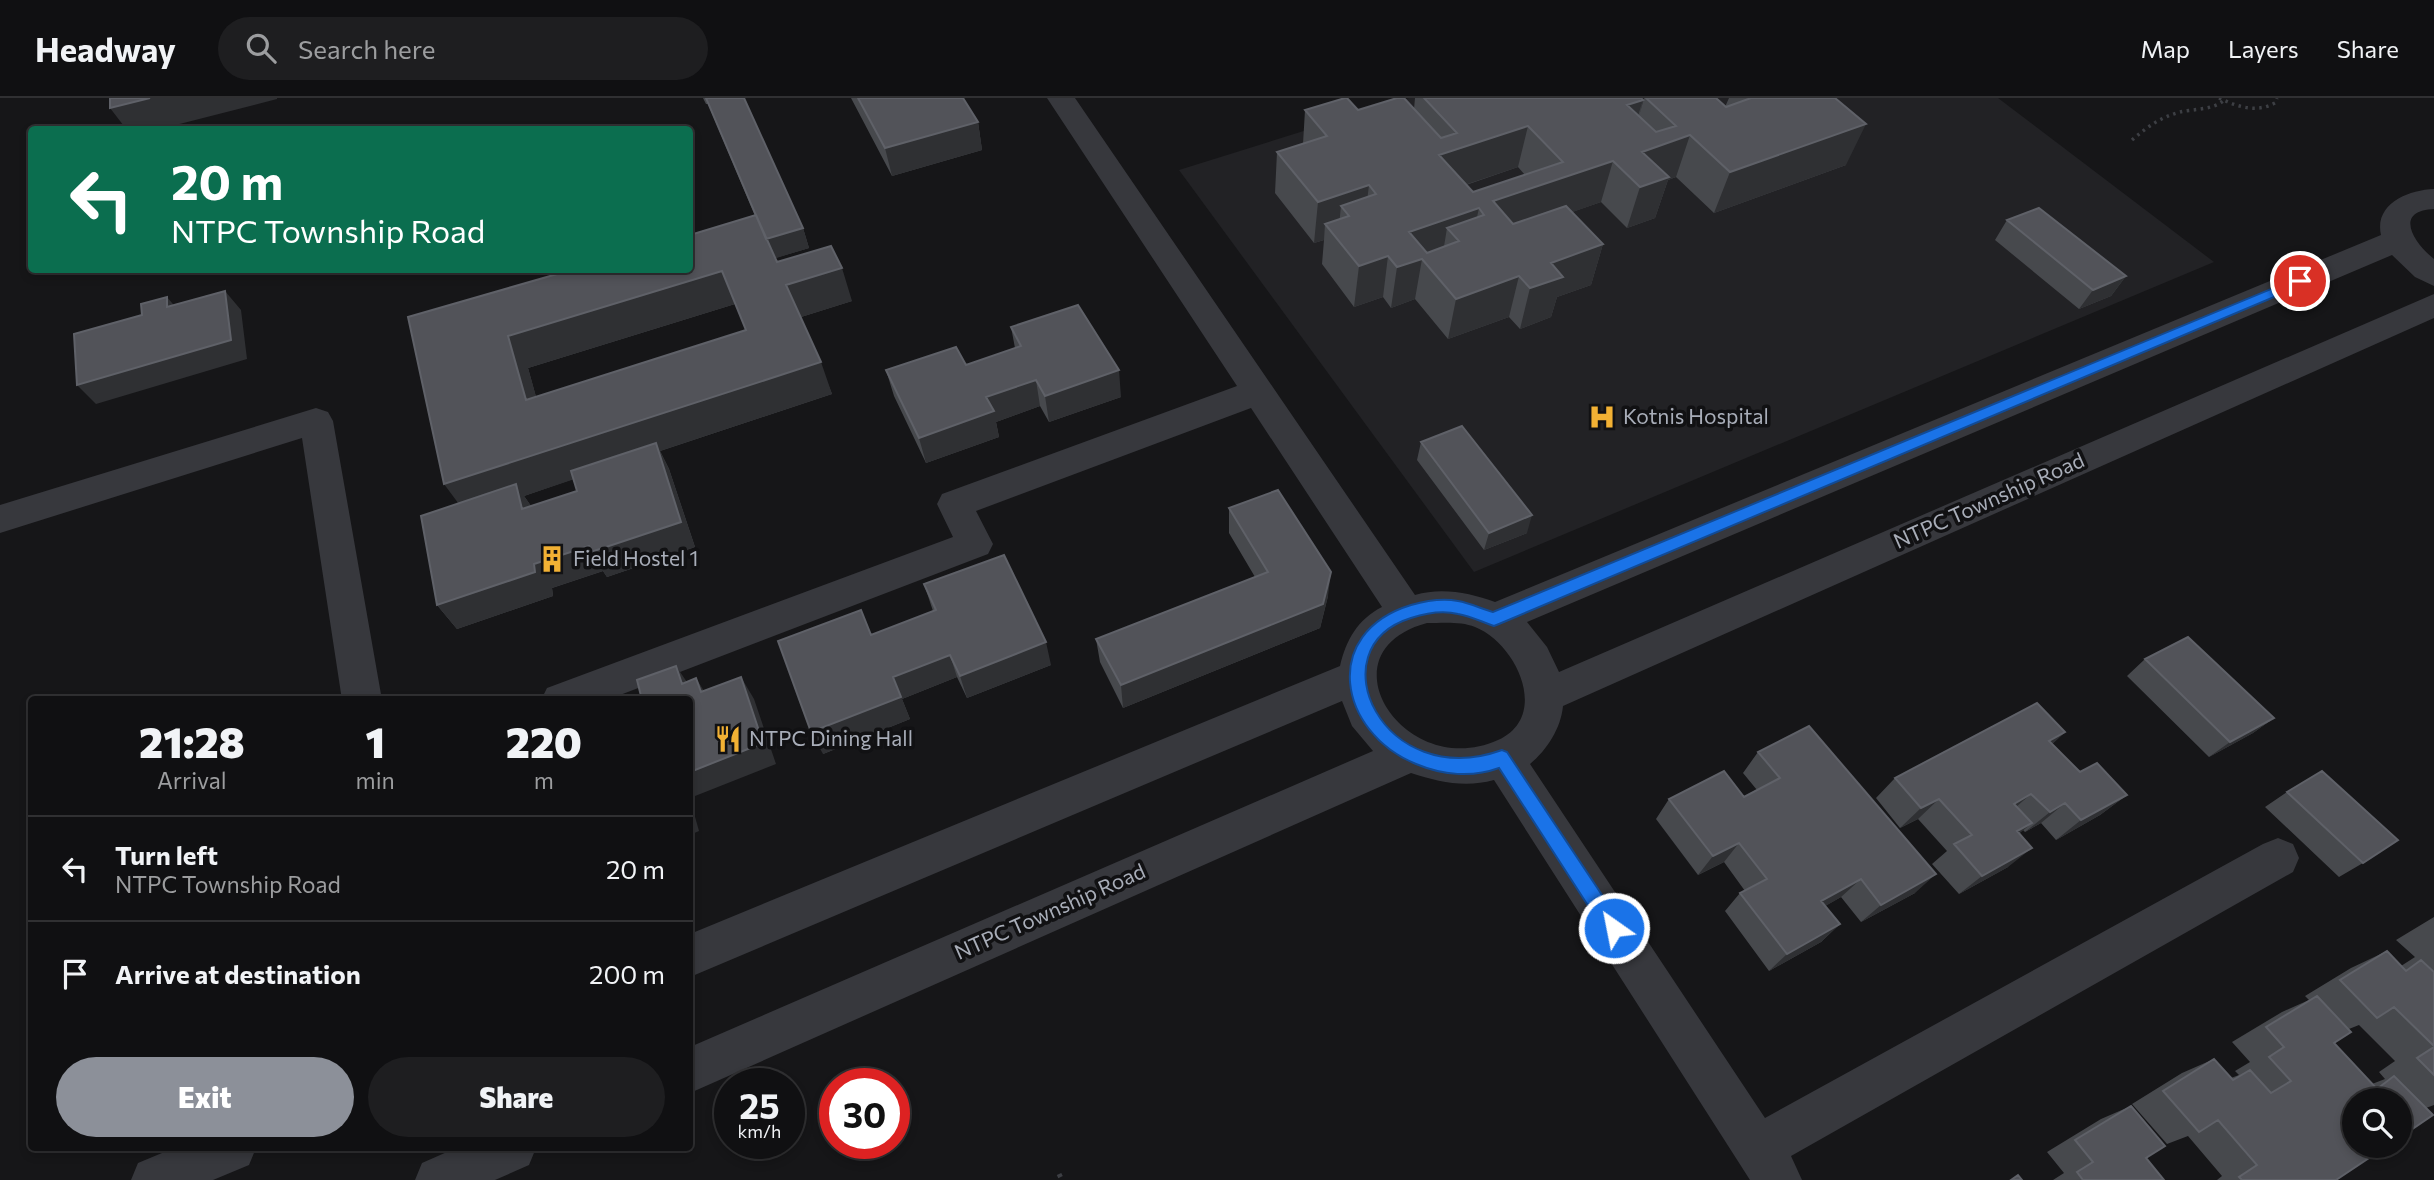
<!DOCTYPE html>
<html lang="en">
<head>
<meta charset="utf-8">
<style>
  :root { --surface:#101012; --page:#1e1e20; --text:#f1f3f6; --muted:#9c9d9f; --line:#303032; --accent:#8c9099 }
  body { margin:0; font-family:Commissioner,sans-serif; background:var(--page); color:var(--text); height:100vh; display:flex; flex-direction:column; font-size:26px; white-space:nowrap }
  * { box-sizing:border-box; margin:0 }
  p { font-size:23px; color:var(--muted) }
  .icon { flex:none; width:38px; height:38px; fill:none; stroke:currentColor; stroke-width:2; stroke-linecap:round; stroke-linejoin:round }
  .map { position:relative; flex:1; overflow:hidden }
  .panel { position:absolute; left:28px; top:598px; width:665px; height:455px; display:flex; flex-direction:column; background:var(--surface); border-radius:7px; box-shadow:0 4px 10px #0003,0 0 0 2px var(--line) }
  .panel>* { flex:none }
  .guide { position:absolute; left:28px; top:28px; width:665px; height:147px; border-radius:7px; box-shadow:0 4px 10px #0003,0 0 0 2px var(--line); background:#0b6e4f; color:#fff; overflow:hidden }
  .controls { position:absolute; left:2342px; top:990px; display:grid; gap:14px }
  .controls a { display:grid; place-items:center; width:70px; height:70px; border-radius:50%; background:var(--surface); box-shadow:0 4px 10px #0003,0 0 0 2px var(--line); font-size:35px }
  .speed { position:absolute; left:714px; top:970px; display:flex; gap:14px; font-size:35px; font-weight:700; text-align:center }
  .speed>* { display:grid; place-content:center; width:91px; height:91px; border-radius:50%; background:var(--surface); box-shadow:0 4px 10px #0003,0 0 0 2px var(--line); line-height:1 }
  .speed small { font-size:18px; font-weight:400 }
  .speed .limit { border:10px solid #d22; background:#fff; color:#111 }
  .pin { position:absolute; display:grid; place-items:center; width:60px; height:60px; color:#fff; margin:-30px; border:4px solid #fff; border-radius:50%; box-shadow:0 2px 7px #0007 }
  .me { position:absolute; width:77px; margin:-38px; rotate:327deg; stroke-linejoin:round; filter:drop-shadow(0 0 5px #0008) }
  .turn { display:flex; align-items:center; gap:24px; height:147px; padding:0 28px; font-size:32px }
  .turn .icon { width:91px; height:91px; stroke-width:2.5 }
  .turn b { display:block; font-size:49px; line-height:60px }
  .eta { display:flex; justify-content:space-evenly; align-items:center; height:119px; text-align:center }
  .eta b { font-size:42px; font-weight:800; line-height:49px }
  .primary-button { display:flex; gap:14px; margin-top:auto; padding:14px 28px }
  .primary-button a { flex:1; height:80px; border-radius:42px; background:var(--accent); color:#fff; font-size:28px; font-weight:800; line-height:80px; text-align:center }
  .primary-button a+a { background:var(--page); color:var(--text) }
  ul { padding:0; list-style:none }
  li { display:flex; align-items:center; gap:21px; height:105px; padding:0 28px; border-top:2px solid var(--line) }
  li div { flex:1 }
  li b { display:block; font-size:26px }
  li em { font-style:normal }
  header { display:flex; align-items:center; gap:42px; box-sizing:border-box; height:98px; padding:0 35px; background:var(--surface); border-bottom:2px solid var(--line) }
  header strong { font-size:33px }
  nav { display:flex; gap:38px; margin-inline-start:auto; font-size:24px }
  .search { width:490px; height:63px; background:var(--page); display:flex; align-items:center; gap:18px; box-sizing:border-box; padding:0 24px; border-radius:38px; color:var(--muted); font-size:26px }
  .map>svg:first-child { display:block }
  .built { fill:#222225 }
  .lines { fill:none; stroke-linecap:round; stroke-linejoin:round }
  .path-far1 { stroke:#3d3f44; stroke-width:3.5; stroke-dasharray:2.5 4.5; stroke-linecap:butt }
  .path { stroke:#3d3f44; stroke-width:5; stroke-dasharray:3.5 6; stroke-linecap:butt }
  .minor { fill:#37383d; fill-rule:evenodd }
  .wall { fill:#47494d; fill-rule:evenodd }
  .shaded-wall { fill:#2f3033 }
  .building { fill:#525359; stroke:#5f6168; stroke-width:2; fill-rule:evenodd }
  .route { fill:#1a73e8; stroke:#114b97; stroke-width:2 }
  .labels { text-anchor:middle; stroke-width:7; stroke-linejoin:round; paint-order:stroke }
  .poi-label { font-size:21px; fill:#a8adb8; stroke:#111113; text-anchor:start }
  .street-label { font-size:21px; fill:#a8adb8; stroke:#111113 }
</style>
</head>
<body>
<header>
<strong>Headway</strong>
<div class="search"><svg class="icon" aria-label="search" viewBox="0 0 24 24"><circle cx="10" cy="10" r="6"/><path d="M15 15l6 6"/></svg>Search here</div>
<nav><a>Map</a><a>Layers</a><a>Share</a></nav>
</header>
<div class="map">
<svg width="2434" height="1082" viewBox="0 0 2434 1082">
  <rect width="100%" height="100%" fill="#161618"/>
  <path class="built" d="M1409 0H1998L2214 164 1474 474 1179 72Z"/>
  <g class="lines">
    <path class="path-far1" d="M2219 0C2238 9 2256 15 2275 5L2277 0
      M2132 42C2147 29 2161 19 2180 14 2193 11 2212 12 2223 3"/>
    <path class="path" d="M1059 1076 1062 1082"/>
    <path class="minor" d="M1047 0H1075L1415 497C1442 489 1470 495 1495 504L2381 137C2374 106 2408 92 2434 91V111C2392 113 2415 146 2434 161V188L2415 179 2392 157 1527 524 1547 549 1559 574 2434 196V220L1563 608C1561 630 1547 652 1530 666L1765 1020 2263 746 2278 740 2293 746 2299 760 2293 774 1791 1058 1802 1082H1750L1494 682C1465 690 1439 684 1411 675L690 995V949L1373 653 1352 628 1342 603 690 879V836L1340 568C1346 542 1358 521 1382 509L1251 310 976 413 993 446 988 456 607 602H541L547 590 953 439 937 406 942 396 1237 288ZM1427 525C1442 525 1461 523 1475 529 1516 545 1551 618 1498 642 1405 684 1319 554 1427 525Z
      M316 310 328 314 333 323 382 602H342L302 340 0 435V407Z
      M174 1050H256L249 1067 213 1082H131L138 1065Z
      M456 1050H536L529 1067 495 1082H415L422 1065Z"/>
  </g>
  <path class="wall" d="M703 0H744L803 130 809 150 775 160 777 164 852 203 801 219 832 296 660 353 669 371 695 449 607 479 603 473 552 490 553 498 457 531 437 507 458 405 408 219 755 118 708 6H706ZM735 206 746 232 536 299 528 270ZM573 381 577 393 531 408 524 398Z
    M851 0H963L978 24 982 52 892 78Z
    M1415 0H1641L1643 2 1639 18 1644 0H1716L1725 9 1729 0H1835L1846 67 1714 115 1676 79 1668 82 1655 120 1627 130 1601 104 1572 114 1603 146 1591 187 1557 199 1551 219 1520 231 1509 219 1448 241 1415 201 1391 210 1383 199 1354 209 1322 166 1324 142 1314 145 1275 95 1277 54 1303 46 1305 12 1414 11ZM1518 69 1525 77 1473 94 1466 87Z
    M2007 122 2126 178 2111 198 2079 211 1995 142Z
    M1011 229 1121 299 1049 324 1040 308 996 324 999 339 926 365 894 298 886 272 966 267 1015 250Z
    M1421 344 1527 435 1484 452 1417 362Z
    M1229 410 1328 498 1320 530 1123 610 1100 564 1096 541 1255 479 1229 435Z
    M924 486 1051 567 967 600 957 579 902 601 910 621 823 656 871 537 933 513Z
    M2145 561 2274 620 2253 635 2209 659 2127 578Z
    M2065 634 2052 646 2080 674 2127 697 2100 717 2056 742 2041 725 2025 734 2023 732 2019 735 2008 769 1959 796 1932 766 1947 753 1918 721 1900 730 1876 700 1895 680Z
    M1758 654 1915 795 1861 824 1841 799 1825 808 1840 826 1821 844 1769 873 1725 813 1740 795 1745 793 1724 764 1698 777 1656 721 1669 701 1744 699 1757 692 1743 675Z
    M2287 694 2363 765 2339 779 2265 709Z
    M2434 819V1007L2426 1010 2336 1082H2217L2222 1078 2188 1038 2167 1046 2132 1006 2182 975 2214 961 2231 980 2239 977 2235 973 2250 964 2232 944 2282 914 2309 902 2305 898 2351 870 2387 853 2401 868 2415 859 2396 842ZM2359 927 2395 963 2379 974 2385 981 2372 986 2334 945 2349 931Z
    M2131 1008 2146 1060 2164 1082H2053L2064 1075 2047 1054 2101 1021Z"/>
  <path class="shaded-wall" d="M150 0H277V1L156 32H127L110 10Z
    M1643 2 1630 44 1627 7Z
    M978 24 982 52 892 78 885 50Z
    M1866 26 1846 67 1714 115 1730 74Z
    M1528 28 1518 69 1432 98 1439 57Z
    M1690 37 1676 79 1668 82 1655 120 1627 130 1640 89 1642 54Z
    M1613 63 1601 104 1484 145 1493 103Z
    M1369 87 1364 128 1349 118 1341 108 1338 137 1325 126 1324 142 1314 145 1318 104Z
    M1479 110 1470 151 1459 143 1447 130 1442 161H1422L1415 201 1391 210 1397 169 1409 134Z
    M803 130 809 150 773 161 766 141Z
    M1603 146 1591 187 1557 199 1551 219 1520 231 1530 190 1551 165Z
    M1388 158 1383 199 1354 209 1359 168Z
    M842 170 852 203 798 220 786 187Z
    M722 173 735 206 528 270 546 334 526 302 508 238Z
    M1519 178 1509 219 1448 241 1456 201Z
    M2126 178 2111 198 2079 211 2093 192Z
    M225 193 241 212 247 261 96 306 77 287Z
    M167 199 183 218 167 209Z
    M821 264 832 296 660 353 669 371 695 449 607 479 603 473 552 490 553 498 457 531 437 507 534 466 658 353 524 398 534 412 467 417 444 386Z
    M1119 272 1121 299 1049 324 1045 298Z
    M1036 282 1040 308 996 324 999 339 926 365 919 340 986 299Z
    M1532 417 1527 435 1484 452 1489 435Z
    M1331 474 1328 498 1320 530 1123 610 1121 587Z
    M1046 544 1051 567 967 600 960 578Z
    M950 557 957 579 902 601 910 621 823 656 811 634 893 579Z
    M676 568 691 590 682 586Z
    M741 579 754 601 776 666 690 700V674Z
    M696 580 710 603 701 594Z
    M2274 620 2253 635 2209 659 2230 644Z
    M2065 634 2042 656 2049 643Z
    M2031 696 2008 716 2014 706Z
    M2127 697 2100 717 2056 742 2081 722Z
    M690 701 699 733 690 737Z
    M1939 701 1918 721 1900 730 1921 710Z
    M2065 705 2041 725 2025 734 2050 714Z
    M2032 725 2008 745 2017 733Z
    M1739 745 1724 764 1698 777 1713 758Z
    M2032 750 2008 769 1959 796 1982 778Z
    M1936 776 1915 795 1861 824 1881 807Z
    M1861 781 1841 799 1803 821 1821 803Z
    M1840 826 1821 844 1769 873 1787 856Z"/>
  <path class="building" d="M110 0H150L110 10Z
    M706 0H744L803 130 766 141Z
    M858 0H963L978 24 885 50Z
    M1345 0H1347L1358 12 1397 0H1404L1441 40 1457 35 1424 0H1641L1643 2 1627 7 1656 34 1676 28 1646 0H1716L1726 9 1751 0H1835L1866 26 1730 74 1690 37 1642 54 1669 79 1640 89 1613 63 1493 103 1513 126 1566 108 1603 146 1551 165 1563 179 1530 190 1519 178 1456 201 1422 161 1397 169 1388 158 1359 168 1325 126 1349 118 1341 108 1376 96 1369 87 1318 104 1277 54 1327 38 1305 12ZM1528 28 1563 64 1473 94 1439 57ZM1479 110 1484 117 1447 130 1459 143 1427 155 1409 134Z
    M2039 110 2126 178 2093 192 2007 122Z
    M756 117 777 164 831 148 842 170 786 187 821 264 444 386 408 219 571 172H690V137ZM722 173 746 232 526 302 508 238Z
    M225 193 231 242 77 287 74 236 142 217 141 206 167 199V209Z
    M1078 207 1119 272 1045 298 1036 282 986 299 994 313 919 340 886 272 956 249 966 267 1021 248 1011 229Z
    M1462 328 1532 417 1489 435 1421 344Z
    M656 345 681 424 591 454 589 448 534 466 535 474 437 507 421 418 516 386 522 411 577 393 571 373Z
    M1278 392 1331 474 1323 506 1121 587 1096 541 1268 474 1229 410Z
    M1004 457 1046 544 960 578 950 557 893 579 901 599 811 634 778 543 861 512 871 537 936 512 924 486Z
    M2188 539 2274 620 2230 644 2145 561Z
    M676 568 682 586 696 580 701 594 741 579 763 645 690 674V602H642L637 582Z
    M2037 605 2065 634 2049 643 2080 674 2097 665 2127 697 2081 722 2065 705 2050 714 2031 696 2014 706 2032 725 2017 733 2032 750 1982 778 1954 746 1972 737 1939 701 1921 710 1895 680Z
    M1809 628 1936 776 1881 807 1861 781 1821 803 1840 826 1787 856 1740 795 1767 781 1739 745 1713 758 1669 701 1724 673 1744 699 1780 680 1758 654Z
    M2322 673 2398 742 2363 765 2287 694Z
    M2387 853 2406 873 2421 862 2434 874V948L2394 909 2377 920 2340 882Z
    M2317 898 2351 934 2334 945 2377 991 2394 978 2433 1017 2399 1040V1003H2354V1048H2387L2336 1082H2242L2239 1079 2257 1067 2218 1022 2199 1034 2163 993 2214 961 2233 982 2250 972 2271 995 2291 983 2269 959 2284 949 2266 929Z
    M2434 949V977L2417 960Z
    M2131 1008 2165 1048 2146 1060 2164 1082H2083L2077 1074 2093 1064 2075 1042Z
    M2018 1077 2022 1082H2011Z"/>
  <path class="route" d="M2300 179 2307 183 2305 186 1499 526 1494 528C1482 524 1470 518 1458 516 1443 512 1426 515 1411 520 1315 550 1383 695 1502 652L1507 654 1620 824 1623 830 1620 837 1614 839 1607 837 1499 670C1472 680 1442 677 1416 666 1338 634 1320 535 1411 507 1425 503 1442 500 1458 503 1470 505 1482 511 1493 514Z"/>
  <defs>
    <symbol id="hospital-bare" viewBox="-9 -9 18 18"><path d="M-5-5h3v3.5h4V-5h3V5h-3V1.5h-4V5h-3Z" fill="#f2b134" stroke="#111113" stroke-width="2.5" paint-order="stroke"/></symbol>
    <symbol id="building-bare" viewBox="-9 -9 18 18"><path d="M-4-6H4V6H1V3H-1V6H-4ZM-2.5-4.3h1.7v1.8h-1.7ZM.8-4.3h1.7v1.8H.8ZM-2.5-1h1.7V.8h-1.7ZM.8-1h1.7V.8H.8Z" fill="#f2b134" stroke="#111113" stroke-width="2.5" paint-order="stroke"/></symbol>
    <symbol id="restaurant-bare" viewBox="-9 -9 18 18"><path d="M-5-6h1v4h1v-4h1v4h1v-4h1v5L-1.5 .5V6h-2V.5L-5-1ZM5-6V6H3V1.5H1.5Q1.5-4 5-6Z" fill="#f2b134" stroke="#111113" stroke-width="2.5" paint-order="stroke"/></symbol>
  </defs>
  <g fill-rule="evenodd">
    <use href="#hospital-bare" x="1583" y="300" width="38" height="38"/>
    <use href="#building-bare" x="533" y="442" width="38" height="38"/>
    <use href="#restaurant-bare" x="709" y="622" width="38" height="38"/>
  </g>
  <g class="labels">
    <g class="poi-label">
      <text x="1623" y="326">Kotnis Hospital</text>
      <text x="573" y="468">Field Hostel 1</text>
      <text x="749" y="648">NTPC Dining Hall</text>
    </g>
    <g class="street-label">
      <text transform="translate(1989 403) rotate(-24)" y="7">NTPC Township Road</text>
      <text transform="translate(1050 814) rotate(-24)" y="7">NTPC Township Road</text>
    </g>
  </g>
</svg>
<div class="controls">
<a><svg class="icon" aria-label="search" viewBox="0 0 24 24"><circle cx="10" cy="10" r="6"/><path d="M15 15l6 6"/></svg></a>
</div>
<div class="speed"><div>25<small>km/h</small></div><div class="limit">30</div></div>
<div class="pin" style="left:2300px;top:183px;background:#d93025"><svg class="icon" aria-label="arrive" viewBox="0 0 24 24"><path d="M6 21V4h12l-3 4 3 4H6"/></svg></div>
<svg class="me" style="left:1614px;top:830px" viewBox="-20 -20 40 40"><circle r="17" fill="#1a73e8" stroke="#fff" stroke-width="3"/><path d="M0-11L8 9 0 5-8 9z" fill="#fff"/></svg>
<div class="guide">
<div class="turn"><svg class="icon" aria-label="left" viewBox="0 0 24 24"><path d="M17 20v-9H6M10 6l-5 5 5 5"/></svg><div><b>20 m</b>NTPC Township Road</div></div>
</div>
<section class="panel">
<div class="eta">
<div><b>21:28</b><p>Arrival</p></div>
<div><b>1</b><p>min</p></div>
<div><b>220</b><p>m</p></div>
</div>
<ul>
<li><svg class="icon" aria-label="left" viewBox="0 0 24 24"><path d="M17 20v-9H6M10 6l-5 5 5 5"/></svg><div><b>Turn left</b><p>NTPC Township Road</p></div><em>20 m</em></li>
<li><svg class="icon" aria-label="arrive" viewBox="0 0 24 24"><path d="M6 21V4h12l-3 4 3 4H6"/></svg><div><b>Arrive at destination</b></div><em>200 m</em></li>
</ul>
<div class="primary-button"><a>Exit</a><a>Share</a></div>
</section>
</div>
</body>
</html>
